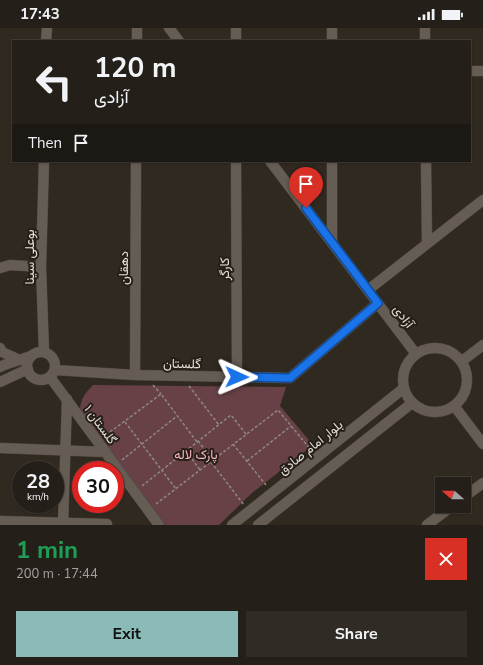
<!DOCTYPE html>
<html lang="en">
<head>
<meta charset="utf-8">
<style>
  :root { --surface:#241f18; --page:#302c25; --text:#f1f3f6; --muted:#a3a2a2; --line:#413d37; --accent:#8bbbb9 }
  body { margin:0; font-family:"Nunito Sans",Vazirmatn,sans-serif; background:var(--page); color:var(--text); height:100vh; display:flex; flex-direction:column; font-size:15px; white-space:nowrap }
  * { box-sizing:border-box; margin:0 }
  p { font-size:13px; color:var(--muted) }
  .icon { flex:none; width:22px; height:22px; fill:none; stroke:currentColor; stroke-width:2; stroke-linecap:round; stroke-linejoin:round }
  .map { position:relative; height:497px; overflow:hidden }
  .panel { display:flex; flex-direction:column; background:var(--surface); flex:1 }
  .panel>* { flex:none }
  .banner { position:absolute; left:12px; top:12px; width:459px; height:122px; border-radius:0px; box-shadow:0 1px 3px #0004,0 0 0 1px var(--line); background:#241f18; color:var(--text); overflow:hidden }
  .needle { width:26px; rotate:290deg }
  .fabs { position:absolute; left:435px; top:449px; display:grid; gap:8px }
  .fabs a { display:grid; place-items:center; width:36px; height:36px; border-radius:0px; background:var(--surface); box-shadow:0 1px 3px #0004,0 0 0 1px var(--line); font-size:20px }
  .speed { position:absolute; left:12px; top:433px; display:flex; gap:8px; font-size:20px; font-weight:700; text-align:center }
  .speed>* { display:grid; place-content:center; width:52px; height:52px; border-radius:50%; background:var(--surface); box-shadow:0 1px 3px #0004,0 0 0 1px var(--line); line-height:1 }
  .speed small { font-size:10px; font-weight:400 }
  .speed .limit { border:6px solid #d22; background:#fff; color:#111 }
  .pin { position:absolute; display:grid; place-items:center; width:34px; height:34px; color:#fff; margin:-41px -17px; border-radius:50% 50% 50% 0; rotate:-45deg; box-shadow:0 0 4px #0007 }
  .pin .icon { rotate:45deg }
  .me { position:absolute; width:44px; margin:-22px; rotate:91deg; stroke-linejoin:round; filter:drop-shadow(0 0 3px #0008) }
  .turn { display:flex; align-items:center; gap:14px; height:84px; padding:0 16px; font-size:18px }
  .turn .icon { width:52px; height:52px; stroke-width:2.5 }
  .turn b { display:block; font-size:28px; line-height:34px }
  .then { display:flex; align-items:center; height:38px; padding:0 16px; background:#0003; gap:8px; font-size:15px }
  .round { display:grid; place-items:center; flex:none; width:42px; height:42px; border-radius:0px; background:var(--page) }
  .summary { display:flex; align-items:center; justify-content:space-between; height:68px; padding:0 16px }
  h1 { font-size:24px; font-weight:700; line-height:30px; color:#1e9e55 }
  .primary-button { display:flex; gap:8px; margin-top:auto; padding:8px 16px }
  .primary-button a { flex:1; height:46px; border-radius:0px; background:var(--accent); color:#111; font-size:16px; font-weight:700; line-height:46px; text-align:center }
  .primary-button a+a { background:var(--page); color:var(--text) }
  .status { display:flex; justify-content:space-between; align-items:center; height:28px; padding:0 20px; background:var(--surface); direction:ltr }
  .status svg { height:11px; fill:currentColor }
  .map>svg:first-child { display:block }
  .green { fill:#684147 }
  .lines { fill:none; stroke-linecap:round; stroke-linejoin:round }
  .minor-casing { stroke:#4d473f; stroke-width:11 }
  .path { stroke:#8d8880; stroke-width:1.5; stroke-dasharray:3 2; stroke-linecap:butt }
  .minor { stroke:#655d54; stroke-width:10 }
  .route-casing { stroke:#114b97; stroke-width:10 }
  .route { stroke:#1a73e8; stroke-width:7 }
  .labels { text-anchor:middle; stroke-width:4; stroke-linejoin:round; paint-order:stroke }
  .street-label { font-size:13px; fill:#e2ded8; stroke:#261f17 }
  .park-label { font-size:13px; fill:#fbb9c3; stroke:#261f17 }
</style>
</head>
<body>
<div class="status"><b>17:43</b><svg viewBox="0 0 49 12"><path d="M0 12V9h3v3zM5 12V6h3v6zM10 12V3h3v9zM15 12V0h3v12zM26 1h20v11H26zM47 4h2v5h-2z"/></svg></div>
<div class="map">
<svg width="483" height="497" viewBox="0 0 483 497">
  <rect width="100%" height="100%" fill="#302920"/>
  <path class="green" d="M93 357 286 359 280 378 313 417 252 465 219 497H165L80 383C80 372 85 365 93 357Z"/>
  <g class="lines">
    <defs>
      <path id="minor" d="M169 0 179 13
        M236 0V13
        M332 0V13
        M425 0V13
        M46 13 47 0
        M137 13V0
        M470 43H483
        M44 133 41 239 44 324
        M236 133 237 349
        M270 133 416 326
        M332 133V215
        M426 133 427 216
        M0 240 10 237 41 239
        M368 262 483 172
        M403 352a32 32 0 1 1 64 0a32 32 0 1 1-64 0Z
        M0 320 2 324 20 332
        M27 338a14 14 0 1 1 28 0a14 14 0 1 1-28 0Z
        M462 333 483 317
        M0 339 4 337 31 328
        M55 342 135 347 290 350 378 275
        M135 347 136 133
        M50 349 159 497
        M0 354 28 341
        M455 379 483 416
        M0 420 106 424
        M464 469 483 455
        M0 493 107 496
        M63 497 67 371
        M232 497 404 360
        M258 497 412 375
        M427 497 452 478"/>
    </defs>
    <use href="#minor" class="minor-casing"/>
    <path class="path" d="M153 357 161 366
      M189 358 219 397
      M125 394 176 461
      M106 407 161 366 197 414
      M198 413 213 432
      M233 416 266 457
      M186 423 200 442
      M122 432 177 388
      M247 433 291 398
      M211 434 244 477
      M142 458 231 387 246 406
      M156 476 278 382 311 422"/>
    <use href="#minor" class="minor"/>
  </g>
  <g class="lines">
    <defs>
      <path id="route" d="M237 349 290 350 378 275 306 180"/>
    </defs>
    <use href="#route" class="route-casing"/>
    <use href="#route" class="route"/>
  </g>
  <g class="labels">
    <g class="street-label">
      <text transform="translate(29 229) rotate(-90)" y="5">بوعلی سینا</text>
      <text transform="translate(123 240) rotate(-90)" y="5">دهقان</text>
      <text transform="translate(224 241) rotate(-90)" y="5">کارگر</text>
      <text transform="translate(404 288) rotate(53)" y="5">آزادی</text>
      <text transform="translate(182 335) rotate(1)" y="5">گلستان</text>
      <text transform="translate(101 396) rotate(54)" y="5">گلستان ۱</text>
      <text transform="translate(310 419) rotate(-39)" y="5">بلوار امام صادق</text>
    </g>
    <g class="park-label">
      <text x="196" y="431">پارک لاله</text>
    </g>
  </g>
</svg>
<div class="fabs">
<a><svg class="needle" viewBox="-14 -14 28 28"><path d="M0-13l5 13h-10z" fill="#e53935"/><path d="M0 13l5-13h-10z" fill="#a3a2a2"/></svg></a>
</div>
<div class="speed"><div>28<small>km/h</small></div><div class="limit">30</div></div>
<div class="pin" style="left:306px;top:180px;background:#d93025"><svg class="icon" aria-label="arrive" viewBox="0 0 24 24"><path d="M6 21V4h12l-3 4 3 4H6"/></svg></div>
<svg class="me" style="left:237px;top:349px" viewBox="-20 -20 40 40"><path d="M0-17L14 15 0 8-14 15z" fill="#1a73e8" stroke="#fff" stroke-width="4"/></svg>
<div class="banner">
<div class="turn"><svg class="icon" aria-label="left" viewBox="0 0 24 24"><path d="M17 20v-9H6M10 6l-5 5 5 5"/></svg><div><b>120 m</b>آزادی</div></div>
<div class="then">Then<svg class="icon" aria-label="arrive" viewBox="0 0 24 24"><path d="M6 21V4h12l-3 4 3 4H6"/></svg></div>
</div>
</div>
<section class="panel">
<div class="summary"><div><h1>1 min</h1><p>200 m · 17:44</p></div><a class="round" style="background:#d93025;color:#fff"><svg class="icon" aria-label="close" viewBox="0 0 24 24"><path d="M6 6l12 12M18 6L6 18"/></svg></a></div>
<div class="primary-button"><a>Exit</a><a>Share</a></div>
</section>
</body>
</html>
